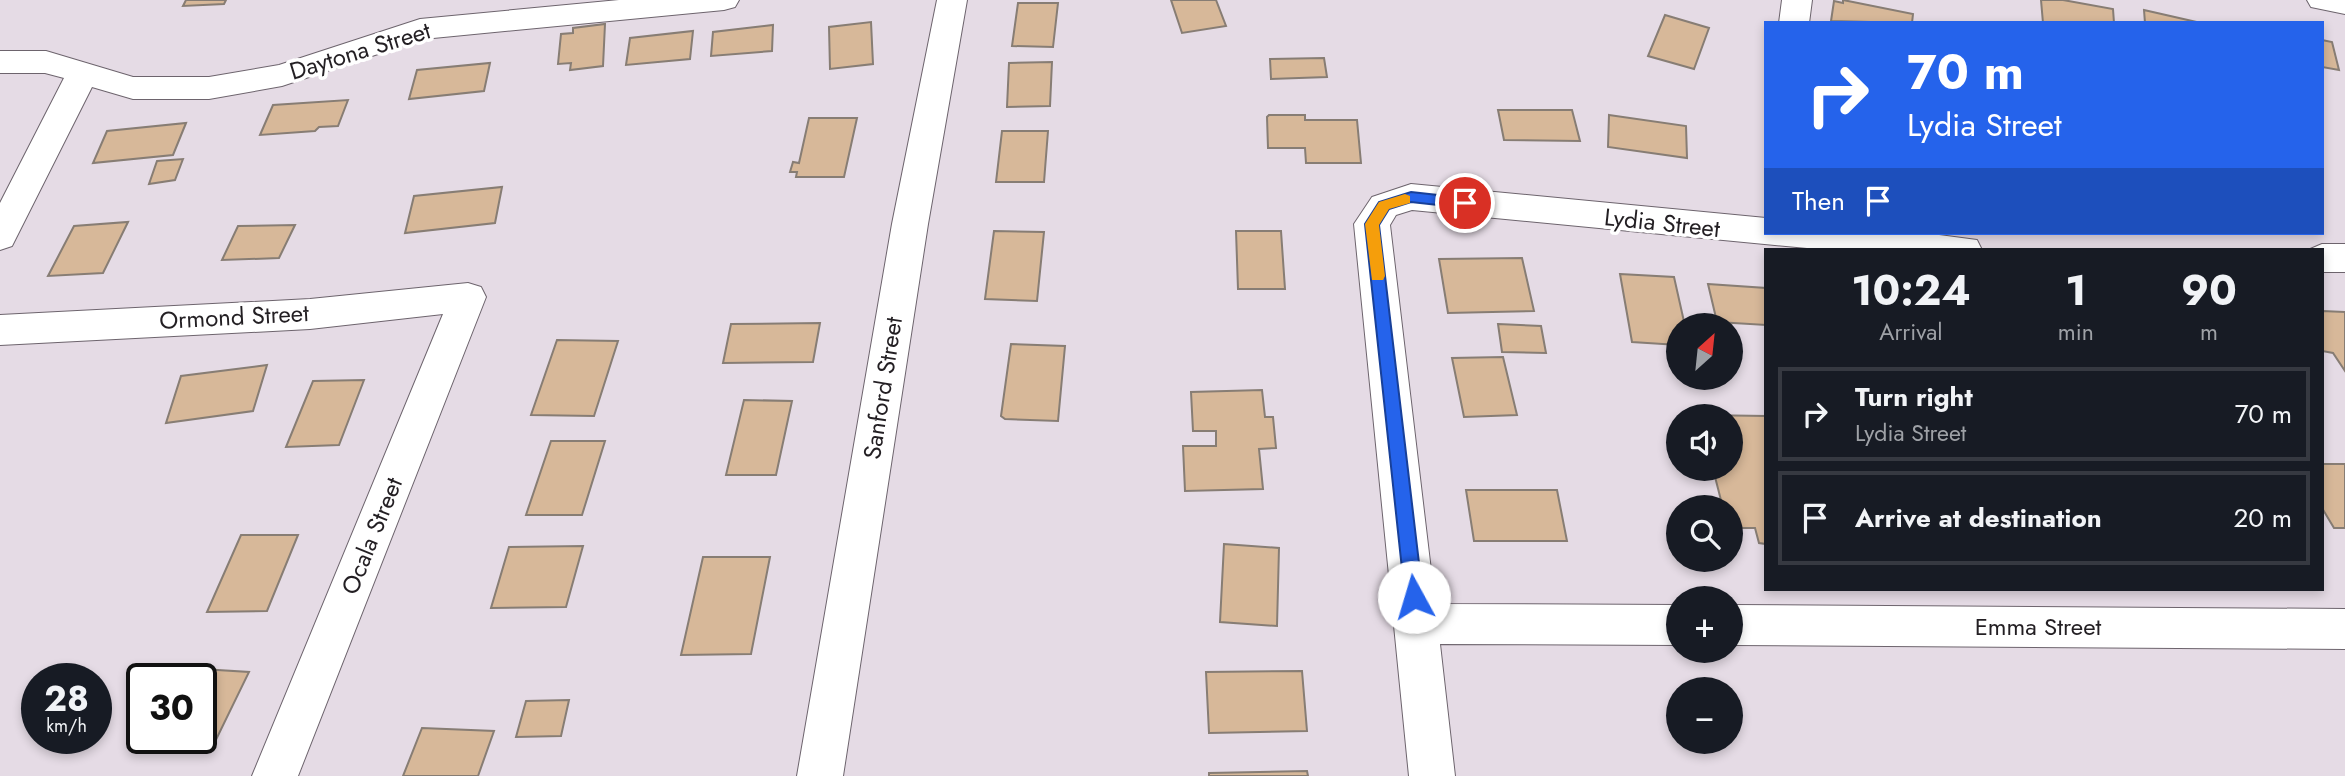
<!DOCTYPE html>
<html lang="en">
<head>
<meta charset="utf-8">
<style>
  :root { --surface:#171b24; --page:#242831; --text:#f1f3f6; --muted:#9ea1a6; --line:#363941 }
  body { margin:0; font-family:Jost,sans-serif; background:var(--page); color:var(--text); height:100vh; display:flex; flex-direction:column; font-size:26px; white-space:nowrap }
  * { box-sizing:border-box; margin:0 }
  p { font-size:23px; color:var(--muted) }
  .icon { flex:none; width:38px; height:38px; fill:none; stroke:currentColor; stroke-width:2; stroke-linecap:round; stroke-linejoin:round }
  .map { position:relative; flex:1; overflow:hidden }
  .sheet { position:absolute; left:1764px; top:248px; width:560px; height:343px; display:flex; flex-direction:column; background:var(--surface); border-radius:0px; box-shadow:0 4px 10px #0003 }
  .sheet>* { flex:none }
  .hud { position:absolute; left:1764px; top:21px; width:560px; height:214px; border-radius:0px; box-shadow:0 4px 10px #0003; background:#2563eb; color:#fff; overflow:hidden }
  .needle { width:46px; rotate:27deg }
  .tools { position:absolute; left:1666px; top:313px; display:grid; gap:14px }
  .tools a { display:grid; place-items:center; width:77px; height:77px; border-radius:50%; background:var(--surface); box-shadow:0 4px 10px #0003; font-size:35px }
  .speed { position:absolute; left:21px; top:663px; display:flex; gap:14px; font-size:35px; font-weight:700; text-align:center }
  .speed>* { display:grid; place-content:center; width:91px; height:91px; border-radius:50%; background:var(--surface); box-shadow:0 4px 10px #0003; line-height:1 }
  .speed small { font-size:18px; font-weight:400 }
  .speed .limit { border:4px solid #111; border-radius:10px; background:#fff; color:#111 }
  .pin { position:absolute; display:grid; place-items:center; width:60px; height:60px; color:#fff; margin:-30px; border:4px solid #fff; border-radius:50%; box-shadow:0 2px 7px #0007 }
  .me { position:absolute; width:77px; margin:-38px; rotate:354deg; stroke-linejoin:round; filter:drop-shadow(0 0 5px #0008) }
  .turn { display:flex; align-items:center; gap:24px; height:147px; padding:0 28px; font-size:32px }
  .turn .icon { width:91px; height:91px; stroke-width:2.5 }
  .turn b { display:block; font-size:49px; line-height:60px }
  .then { display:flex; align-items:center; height:66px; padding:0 28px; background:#0003; gap:14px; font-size:26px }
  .eta { display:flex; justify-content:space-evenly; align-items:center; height:119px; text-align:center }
  .eta b { font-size:42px; font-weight:700; line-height:49px }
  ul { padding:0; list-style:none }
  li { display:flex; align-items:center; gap:21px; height:94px; margin:0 14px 10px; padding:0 14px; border:4px solid var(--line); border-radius:0px }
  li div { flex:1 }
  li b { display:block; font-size:26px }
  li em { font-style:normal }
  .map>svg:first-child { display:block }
  .building { fill:#d7b899; stroke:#877d74; stroke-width:2 }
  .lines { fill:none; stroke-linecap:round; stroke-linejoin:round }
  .minor-casing { stroke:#6d646d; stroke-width:2 }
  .minor { fill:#fff; fill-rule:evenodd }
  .route { fill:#2563eb; stroke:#184099; stroke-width:2 }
  .slow { fill:#f59e0b }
  .labels { text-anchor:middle; stroke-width:7; stroke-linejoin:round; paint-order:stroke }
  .street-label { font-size:24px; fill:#231f23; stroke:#fff }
</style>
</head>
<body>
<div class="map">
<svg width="2345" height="776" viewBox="0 0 2345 776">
  <rect width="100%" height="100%" fill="#e5dbe5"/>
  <path class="building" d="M186 0H226L224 4 183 6Z
    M1171 0H1216L1226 26 1182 33Z
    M1843 0 1913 14 1912 23 1831 21 1834 1 1843 3Z
    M2041 0H2063L2113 9 2114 23H2043Z
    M1018 3H1058L1053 47 1012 46Z
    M2144 10 2201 23H2145Z
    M1665 15 1709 28 1694 69 1648 56Z
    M871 22 873 64 830 69 829 27Z
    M605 24 603 66 570 70 571 63 558 64 561 34 573 33V28Z
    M773 25 772 51 711 56 713 32Z
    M693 31 690 59 626 65 630 38Z
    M2322 40 2332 42 2339 70 2322 67Z
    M1324 58 1327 77 1271 79 1270 59Z
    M1052 62 1050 106 1007 107 1009 63Z
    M490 63 484 91 409 99 417 70Z
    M348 100 338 126 319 127 315 131 260 135 273 105Z
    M1498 110H1572L1580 141 1504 140Z
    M1269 115H1305V120H1357L1361 163H1306L1305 148H1268L1267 117Z
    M1609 115 1686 126 1687 158 1608 147Z
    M809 118H857L844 177H796L797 172H790L793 162 799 163Z
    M186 123 173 155 93 163 107 131Z
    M1002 131H1048L1044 182H996Z
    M183 159 175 180 149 184 157 161Z
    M502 187 495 223 405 233 414 196Z
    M128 222 103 273 48 276 74 226Z
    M295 225 279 258 222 260 238 226Z
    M994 231 1044 232 1037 301 985 299Z
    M1236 231H1281L1285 289H1238Z
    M1522 258 1534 311 1448 313 1439 259Z
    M1620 274 1674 277 1685 326H1678V345L1632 342Z
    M1708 284 1766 288V325L1717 322Z
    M2322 311 2345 312V371L2333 353 2322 351Z
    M820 323 813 362 723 363 731 324Z
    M1498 324 1541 326 1546 353 1502 352Z
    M557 340 618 341 594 416 531 415Z
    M1011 344 1065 346 1058 421 1005 419 1001 416Z
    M1503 357 1517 415 1464 417 1452 358Z
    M267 365 253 411 166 423 181 376Z
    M364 380 339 445 286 447 313 381Z
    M1262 390 1265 417H1273L1276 448 1259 449 1263 489 1185 491 1183 446H1216V431H1193L1191 392Z
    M744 400 792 401 776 475H726Z
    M1699 415 1766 416V544L1759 543 1755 528H1731V508H1723L1713 469H1731V416Z
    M551 441H605L582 515H526Z
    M2322 464H2345V528H2334L2322 508Z
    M1466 490H1557L1567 541H1474Z
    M241 535H298L267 611 207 612Z
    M1224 544 1279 548 1277 626 1220 622Z
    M583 546 566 607 491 608 509 547Z
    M703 557H770L751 654 681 655Z
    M185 668 249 672 211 750 144 746 148 738H201V679H179Z
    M1302 671 1307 731 1209 733 1206 672Z
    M569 700 561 736 516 737 526 701Z
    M422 728 494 731 478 776H403Z
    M1307 771 1308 776H1209V773Z"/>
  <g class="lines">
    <defs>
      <path id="minor" d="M619 0H739L735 7 724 10 423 39 282 86 209 99H133L92 87 12 246 0 250V203L64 78 45 73H0V51H46L133 77H209L279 65 420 19Z
        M937 0H967L928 224 843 776H797L892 224Z
        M1782 0H1812L1809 23H1779Z
        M2307 0H2345V14L2311 7Z
        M1411 184 1766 218V233H1924L1977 240 1982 250H1828L1412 210 1396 215 1390 225 1435 604 1678 605V645L1440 644 1455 776H1409L1354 224 1372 197Z
        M2322 244H2345V272H2322V250H2308Z
        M468 283 481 287 486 297 298 776H252L443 314 310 329 0 345V315L310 299Z
        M1731 605 2345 609V649L1731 645Z"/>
    </defs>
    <use href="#minor" class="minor-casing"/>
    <use href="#minor" class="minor"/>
  </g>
  <path class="route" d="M1411 192 1465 198 1473 203 1465 208 1411 202 1389 209 1379 225 1423 597 1420 603 1414 605 1408 603 1405 597 1365 224 1379 202Z"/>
  <path class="slow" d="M1405 194 1410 196V203L1389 209 1379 225 1385 276 1383 280H1372L1365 224 1379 202Z"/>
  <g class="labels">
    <g class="street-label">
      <text transform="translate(360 51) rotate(-17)" y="8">Daytona Street</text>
      <text transform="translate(1662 223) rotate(6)" y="8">Lydia Street</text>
      <text transform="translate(234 317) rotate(-3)" y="8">Ormond Street</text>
      <text transform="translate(883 388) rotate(-81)" y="8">Sanford Street</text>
      <text transform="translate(372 536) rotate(-68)" y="8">Ocala Street</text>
      <text x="2038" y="635">Emma Street</text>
    </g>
  </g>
</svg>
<div class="tools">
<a><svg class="needle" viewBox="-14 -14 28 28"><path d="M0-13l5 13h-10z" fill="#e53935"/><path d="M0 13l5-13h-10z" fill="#9ea1a6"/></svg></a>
<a><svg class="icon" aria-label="sound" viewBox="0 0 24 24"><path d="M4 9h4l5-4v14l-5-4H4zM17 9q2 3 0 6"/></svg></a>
<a><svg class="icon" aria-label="search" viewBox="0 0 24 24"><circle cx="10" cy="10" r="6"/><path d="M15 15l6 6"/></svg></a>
<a>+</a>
<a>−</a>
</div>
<div class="speed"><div>28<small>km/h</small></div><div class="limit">30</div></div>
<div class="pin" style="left:1465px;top:203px;background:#d93025"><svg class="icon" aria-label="arrive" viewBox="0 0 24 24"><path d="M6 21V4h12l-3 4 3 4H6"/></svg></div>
<svg class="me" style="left:1414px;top:597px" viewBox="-20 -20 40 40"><circle r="19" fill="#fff"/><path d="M0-13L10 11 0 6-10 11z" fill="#2563eb"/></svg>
<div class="hud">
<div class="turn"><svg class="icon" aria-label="right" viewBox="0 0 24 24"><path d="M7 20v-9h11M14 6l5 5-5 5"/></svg><div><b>70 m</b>Lydia Street</div></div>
<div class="then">Then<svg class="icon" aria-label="arrive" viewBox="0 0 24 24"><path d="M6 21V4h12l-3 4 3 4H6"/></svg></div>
</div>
<section class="sheet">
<div class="eta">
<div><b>10:24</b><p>Arrival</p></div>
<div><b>1</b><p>min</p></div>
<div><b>90</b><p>m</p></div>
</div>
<ul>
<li><svg class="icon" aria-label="right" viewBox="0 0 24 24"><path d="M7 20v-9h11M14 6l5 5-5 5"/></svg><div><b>Turn right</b><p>Lydia Street</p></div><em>70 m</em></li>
<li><svg class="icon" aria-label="arrive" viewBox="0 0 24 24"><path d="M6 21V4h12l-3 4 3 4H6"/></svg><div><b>Arrive at destination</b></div><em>20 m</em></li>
</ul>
</section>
</div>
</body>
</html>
